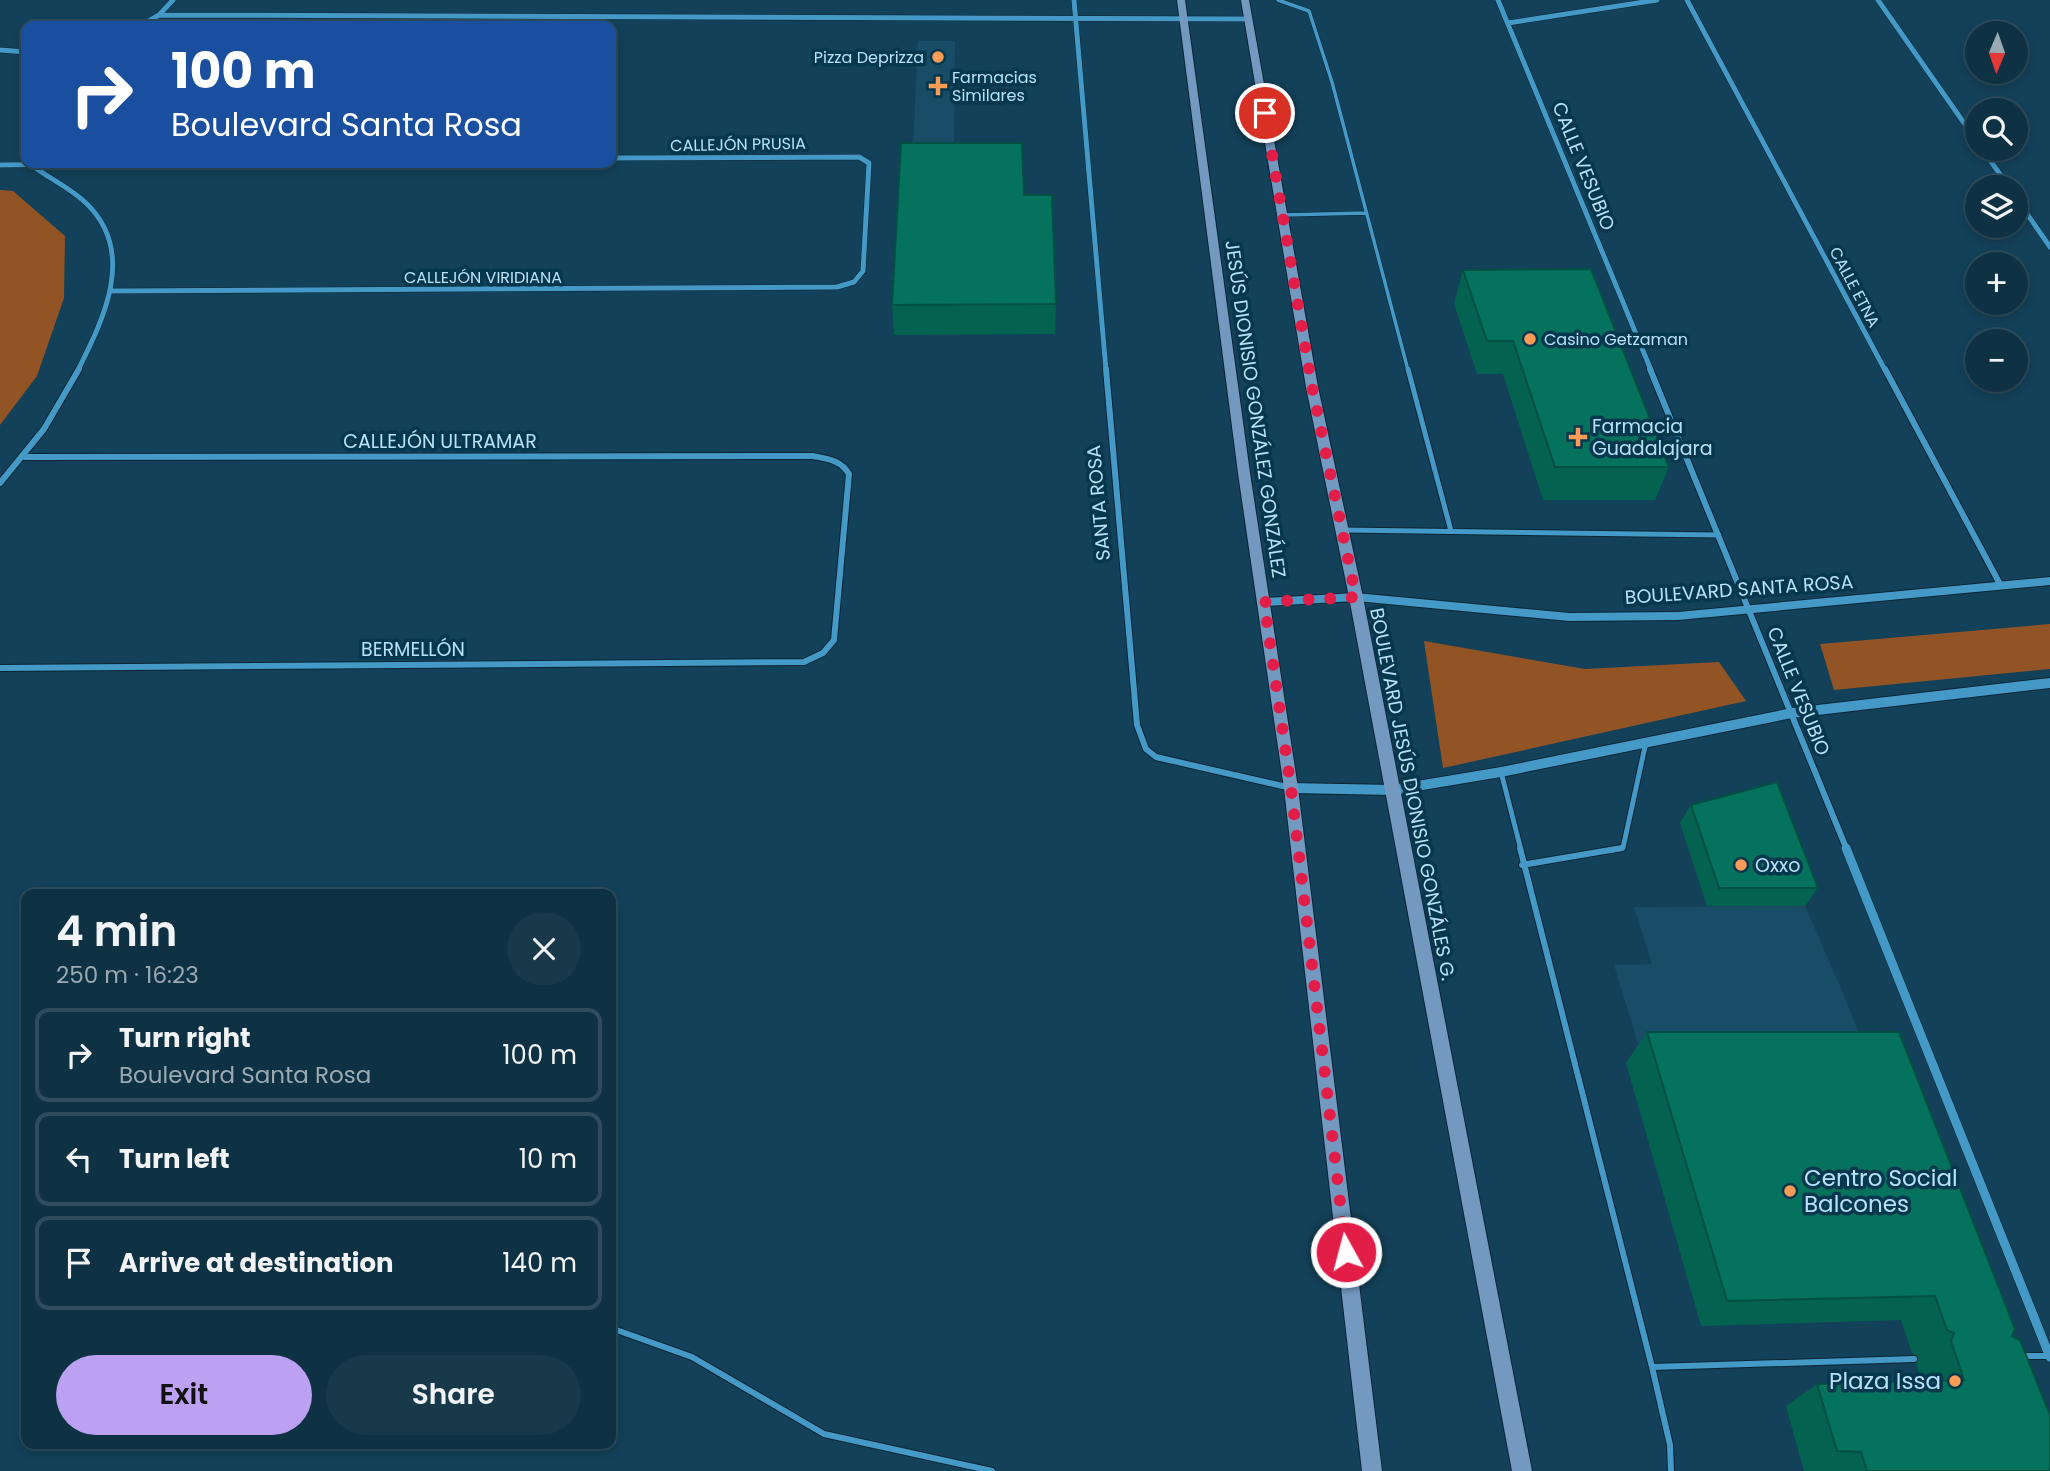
<!DOCTYPE html>
<html lang="en">
<head>
<meta charset="utf-8">
<style>
  :root { --surface:#0e3143; --page:#17394a; --text:#f1f3f6; --muted:#9ba9b2; --line:#2e4c5c; --accent:#bca0f2 }
  body { margin:0; font-family:Poppins,sans-serif; background:var(--page); color:var(--text); height:100vh; display:flex; flex-direction:column; font-size:26px; white-space:nowrap }
  * { box-sizing:border-box; margin:0 }
  p { font-size:23px; color:var(--muted) }
  .icon { flex:none; width:38px; height:38px; fill:none; stroke:currentColor; stroke-width:2; stroke-linecap:round; stroke-linejoin:round }
  .map { position:relative; flex:1; overflow:hidden }
  .drawer { position:absolute; left:21px; top:889px; width:595px; height:560px; display:flex; flex-direction:column; background:var(--surface); border-radius:14px; box-shadow:0 4px 10px #0003,0 0 0 2px var(--line) }
  .drawer>* { flex:none }
  .banner { position:absolute; left:21px; top:21px; width:595px; height:147px; border-radius:14px; box-shadow:0 4px 10px #0003,0 0 0 2px var(--line); background:#1a4fa0; color:#fff; overflow:hidden }
  .needle { width:46px; rotate:182deg }
  .tools { position:absolute; left:1965px; top:21px; display:grid; gap:14px }
  .tools a { display:grid; place-items:center; width:63px; height:63px; border-radius:50%; background:var(--surface); box-shadow:0 4px 10px #0003,0 0 0 2px var(--line); font-size:35px }
  .pin { position:absolute; display:grid; place-items:center; width:60px; height:60px; color:#fff; margin:-30px; border:4px solid #fff; border-radius:50%; box-shadow:0 2px 7px #0007 }
  .me { position:absolute; width:77px; margin:-38px; rotate:353deg; stroke-linejoin:round; filter:drop-shadow(0 0 5px #0008) }
  .turn { display:flex; align-items:center; gap:24px; height:147px; padding:0 35px; font-size:32px }
  .turn .icon { width:91px; height:91px; stroke-width:2.5 }
  .turn b { display:block; font-size:49px; line-height:60px }
  .round { display:grid; place-items:center; flex:none; width:74px; height:74px; border-radius:37px; background:var(--page) }
  .headline { display:flex; align-items:center; justify-content:space-between; height:119px; padding:0 35px }
  h1 { font-size:42px; font-weight:600; line-height:52px }
  .cta { display:flex; gap:14px; margin-top:auto; padding:14px 35px }
  .cta a { flex:1; height:80px; border-radius:42px; background:var(--accent); color:#111; font-size:28px; font-weight:600; line-height:80px; text-align:center }
  .cta a+a { background:var(--page); color:var(--text) }
  ul { padding:0; list-style:none }
  li { display:flex; align-items:center; gap:21px; height:94px; margin:0 14px 10px; padding:0 21px; border:4px solid var(--line); border-radius:14px }
  li div { flex:1 }
  li b { display:block; font-size:26px }
  li em { font-style:normal }
  .map>svg:first-child { display:block }
  .built { fill:#194d67 }
  .green { fill:#935425 }
  .lines { fill:none; stroke-linecap:round; stroke-linejoin:round }
  .service-far2-casing { stroke:#0b2635; stroke-width:4.5 }
  .service-far1-casing { stroke:#0b2635; stroke-width:7 }
  .service-casing { stroke:#0b2635; stroke-width:8 }
  .minor-far2-casing { stroke:#0b2635; stroke-width:6 }
  .minor-far1-casing { stroke:#0b2635; stroke-width:8 }
  .minor-casing { stroke:#0b2635; stroke-width:10 }
  .tertiary-casing { stroke:#0b2635; stroke-width:2 }
  .secondary-casing { stroke:#0b2635; stroke-width:2 }
  .service-far2 { stroke:#4499c6; stroke-width:3.5 }
  .service-far1 { stroke:#4499c6; stroke-width:5 }
  .service { stroke:#4499c6; stroke-width:6 }
  .minor-far2 { stroke:#4499c6; stroke-width:5 }
  .minor-far1 { stroke:#4499c6; stroke-width:6 }
  .minor { stroke:#4499c6; stroke-width:9 }
  .tertiary { fill:#4499c6; fill-rule:evenodd }
  .secondary { fill:#7499c1; fill-rule:evenodd }
  .wall { fill:#046251 }
  .building { fill:#05725e; stroke:#045042; stroke-width:2 }
  .route { stroke:#e11d48; stroke-width:12; stroke-dasharray:0 21.6 }
  .poi-dot { fill:#fd9c56; stroke:#05374d; stroke-width:2.5 }
  .labels { text-anchor:middle; stroke-width:7; stroke-linejoin:round; paint-order:stroke }
  .far-poi-label { font-size:16px; fill:#b8e0f8; stroke:#05374d; text-anchor:start }
  .far-street-label { font-size:16px; fill:#b8e0f8; stroke:#05374d }
  .street-label { font-size:19px; fill:#b8e0f8; stroke:#05374d }
  .poi-label { font-size:19px; fill:#b8e0f8; stroke:#05374d; text-anchor:start }
  .near-poi-label { font-size:23px; fill:#b8e0f8; stroke:#05374d; text-anchor:start }
</style>
</head>
<body>
<div class="map">
<svg width="2050" height="1471" viewBox="0 0 2050 1471">
  <rect width="100%" height="100%" fill="#134159"/>
  <path class="built" d="M918 41H955L954 169 912 170Z
    M1805 906 1846 1000 1870 1063H1644L1614 965 1652 964 1634 907Z"/>
  <path class="green" d="M0 190 13 191 65 236 64 298 37 376 0 425Z
    M2050 624V669L1834 690 1820 644Z
    M1424 641 1585 669 1719 662 1746 701 1443 768Z"/>
  <g class="lines">
    <defs>
      <path id="service-far2" d="M1278 0 1309 11 1332 82 1408 370
        M1282 215 1366 213"/>
      <path id="service-far1" d="M1408 369 1451 531
        M1344 530 1719 535
        M1501 772 1521 850
        M1612 850 1623 848 1646 742"/>
      <path id="service" d="M1520 848 1652 1367 1670 1445 1671 1471
        M1522 865 1622 848
        M611 1328 692 1357 824 1434 992 1471
        M2022 1356H2050
        M1652 1367 1914 1359"/>
      <path id="minor-far2" d="M1074 0 1106 370
        M1498 0 1651 370
        M1687 0 1885 370
        M1878 0 1978 143
        M159 15 1249 19
        M1508 23 1657 0
        M140 26 159 15 173 0
        M0 50 26 52
        M26 105 22 130 26 155
        M1982 149 2009 187
        M29 163C47 178 70 187 87 204 137 253 103 320 78 370
        M0 165 167 163
        M2016 198 2050 247
        M112 291 837 287 854 282 863 271 869 163 859 157 611 158"/>
      <path id="minor-far1" d="M1106 369 1137 725 1146 749 1156 757 1291 788
        M1650 369 1847 850
        M1885 369 2001 586
        M0 483 44 429 79 369
        M0 668 804 662 823 653 834 640 849 474C841 460 828 459 813 456L25 457"/>
      <path id="minor" d="M1846 848 2050 1357"/>
      <path id="tertiary" d="M2050 577V585L1678 620 1569 621 1356 601 1264 606 1258 602 1264 598 1356 593 1569 613 1678 612Z
        M2050 678V688L1792 718 1501 777 1393 795 1291 793 1287 792 1285 788 1287 784 1291 783 1393 785 1501 767 1792 708Z"/>
      <path id="secondary" d="M1177 0H1185L1250 473 1298 788 1382 1471H1362L1284 788 1238 473Z
        M1241 0H1249L1318 387 1363 597 1532 1471H1512L1349 597 1306 387Z"/>
    </defs>
    <use href="#service-far2" class="service-far2-casing"/>
    <use href="#service-far1" class="service-far1-casing"/>
    <use href="#service" class="service-casing"/>
    <use href="#minor-far2" class="minor-far2-casing"/>
    <use href="#minor-far1" class="minor-far1-casing"/>
    <use href="#minor" class="minor-casing"/>
    <use href="#tertiary" class="tertiary-casing"/>
    <use href="#secondary" class="secondary-casing"/>
    <use href="#service-far2" class="service-far2"/>
    <use href="#service-far1" class="service-far1"/>
    <use href="#service" class="service"/>
    <use href="#minor-far2" class="minor-far2"/>
    <use href="#minor-far1" class="minor-far1"/>
    <use href="#minor" class="minor"/>
    <use href="#tertiary" class="tertiary"/>
    <use href="#secondary" class="secondary"/>
  </g>
  <path class="wall" d="M1024 195 1056 304 1055 334 894 335 892 305Z
    M1463 270 1669 467 1655 500H1543L1503 374H1477L1454 304Z
    M1691 805 1818 888 1805 906H1707L1680 823Z
    M1647 1032 2012 1336 2050 1471H1804L1786 1406 1817 1384 1921 1381 1916 1364 1919 1357 1912 1353 1901 1320 1701 1326 1626 1063Z"/>
  <path class="building" d="M901 143H1022L1024 195H1052L1056 304 892 305Z
    M1591 269 1669 467H1555L1513 341H1487L1463 270Z
    M1777 782 1818 888H1719L1691 805Z
    M1647 1032H1899L2015 1329 2012 1336 2020 1340 2050 1415V1471H1867L1861 1452 1837 1451 1817 1384 1964 1380 1951 1341 1954 1333 1947 1330 1935 1296 1727 1301Z"/>
  <g class="lines">
    <path class="route" d="M1265 113 1312 387 1356 597 1264 602 1291 788 1346 1252"/>
  </g>
  <g class="poi-dot">
    <circle cx="938" cy="57" r="7"/>
    <path d="M934.5 75.5h7v7h7v7h-7v7h-7v-7h-7v-7h7z"/>
    <circle cx="1530" cy="339" r="7"/>
    <path d="M1574.5 426.5h7v7h7v7h-7v7h-7v-7h-7v-7h7z"/>
    <circle cx="1741" cy="865" r="7"/>
    <circle cx="1790" cy="1191" r="7"/>
    <circle cx="1955" cy="1381" r="7"/>
  </g>
  <g class="labels">
    <g class="far-poi-label">
      <text x="924" y="63" text-anchor="end">Pizza Deprizza</text>
      <text x="952" y="83">Farmacias<tspan x="952" dy="18">Similares</tspan></text>
      <text x="1544" y="345">Casino Getzaman</text>
    </g>
    <g class="far-street-label">
      <text transform="translate(738 144) rotate(-1)" y="6">CALLEJÓN PRUSIA</text>
      <text x="483" y="283">CALLEJÓN VIRIDIANA</text>
      <text transform="translate(1855 287) rotate(62)" y="6">CALLE ETNA</text>
    </g>
    <g class="street-label">
      <text transform="translate(1584 166) rotate(68)" y="7">CALLE VESUBIO</text>
      <text transform="translate(1256 409) rotate(82)" y="7">JESÚS DIONISIO GONZÁLEZ GONZÁLEZ</text>
      <text x="440" y="448">CALLEJÓN ULTRAMAR</text>
      <text transform="translate(1098 503) rotate(-95)" y="7">SANTA ROSA</text>
      <text transform="translate(1739 589) rotate(-4)" y="7">BOULEVARD SANTA ROSA</text>
      <text x="413" y="656">BERMELLÓN</text>
      <text transform="translate(1799 691) rotate(68)" y="7">CALLE VESUBIO</text>
      <text transform="translate(1413 794) rotate(79)" y="7">BOULEVARD JESÚS DIONISIO GONZÁLES G.</text>
    </g>
    <g class="poi-label">
      <text x="1592" y="433">Farmacia<tspan x="1592" dy="22">Guadalajara</tspan></text>
      <text x="1755" y="872">Oxxo</text>
    </g>
    <g class="near-poi-label">
      <text x="1804" y="1186">Centro Social<tspan x="1804" dy="26">Balcones</tspan></text>
      <text x="1941" y="1389" text-anchor="end">Plaza Issa</text>
    </g>
  </g>
</svg>
<div class="tools">
<a><svg class="needle" viewBox="-14 -14 28 28"><path d="M0-13l5 13h-10z" fill="#e53935"/><path d="M0 13l5-13h-10z" fill="#9ba9b2"/></svg></a>
<a><svg class="icon" aria-label="search" viewBox="0 0 24 24"><circle cx="10" cy="10" r="6"/><path d="M15 15l6 6"/></svg></a>
<a><svg class="icon" aria-label="layers" viewBox="0 0 24 24"><path d="M12 4l9 5-9 5-9-5zM3 14l9 5 9-5"/></svg></a>
<a>+</a>
<a>−</a>
</div>
<div class="pin" style="left:1265px;top:113px;background:#d93025"><svg class="icon" aria-label="arrive" viewBox="0 0 24 24"><path d="M6 21V4h12l-3 4 3 4H6"/></svg></div>
<svg class="me" style="left:1346px;top:1252px" viewBox="-20 -20 40 40"><circle r="17" fill="#e11d48" stroke="#fff" stroke-width="3"/><path d="M0-11L8 9 0 5-8 9z" fill="#fff"/></svg>
<div class="banner">
<div class="turn"><svg class="icon" aria-label="right" viewBox="0 0 24 24"><path d="M7 20v-9h11M14 6l5 5-5 5"/></svg><div><b>100 m</b>Boulevard Santa Rosa</div></div>
</div>
<section class="drawer">
<div class="headline"><div><h1>4 min</h1><p>250 m · 16:23</p></div><a class="round"><svg class="icon" aria-label="close" viewBox="0 0 24 24"><path d="M6 6l12 12M18 6L6 18"/></svg></a></div>
<ul>
<li><svg class="icon" aria-label="right" viewBox="0 0 24 24"><path d="M7 20v-9h11M14 6l5 5-5 5"/></svg><div><b>Turn right</b><p>Boulevard Santa Rosa</p></div><em>100 m</em></li>
<li><svg class="icon" aria-label="left" viewBox="0 0 24 24"><path d="M17 20v-9H6M10 6l-5 5 5 5"/></svg><div><b>Turn left</b></div><em>10 m</em></li>
<li><svg class="icon" aria-label="arrive" viewBox="0 0 24 24"><path d="M6 21V4h12l-3 4 3 4H6"/></svg><div><b>Arrive at destination</b></div><em>140 m</em></li>
</ul>
<div class="cta"><a>Exit</a><a>Share</a></div>
</section>
</div>
</body>
</html>
